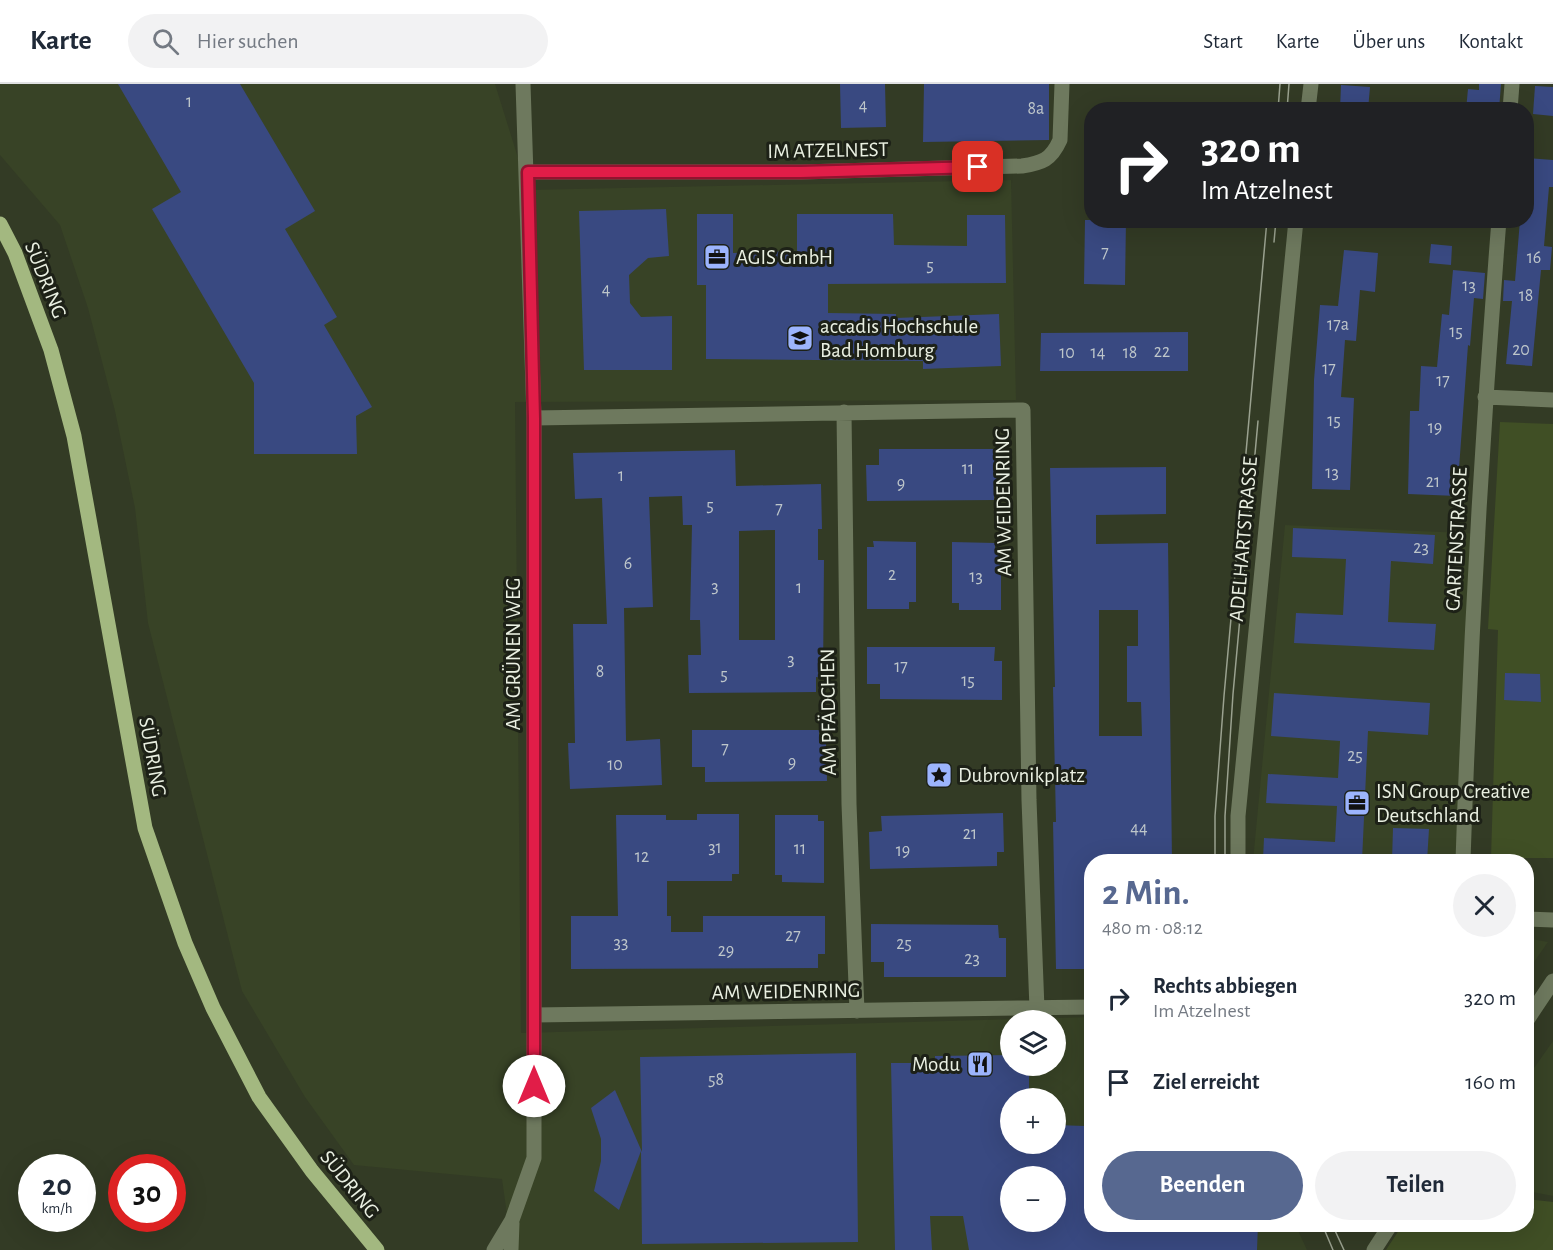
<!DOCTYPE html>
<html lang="de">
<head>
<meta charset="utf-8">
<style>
  :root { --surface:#fff; --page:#f2f2f3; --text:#1f2937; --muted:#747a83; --line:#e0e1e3; --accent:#576890 }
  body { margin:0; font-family:"Alegreya Sans",sans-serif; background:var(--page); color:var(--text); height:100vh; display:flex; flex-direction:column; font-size:22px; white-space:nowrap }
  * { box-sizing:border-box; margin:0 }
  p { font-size:20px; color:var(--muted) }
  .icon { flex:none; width:33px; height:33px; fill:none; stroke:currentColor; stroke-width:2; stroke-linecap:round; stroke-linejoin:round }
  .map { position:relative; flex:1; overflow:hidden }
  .side { position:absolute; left:1084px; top:770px; width:450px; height:378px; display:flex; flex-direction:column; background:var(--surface); border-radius:24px; box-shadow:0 6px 24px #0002 }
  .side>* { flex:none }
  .top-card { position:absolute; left:1084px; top:18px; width:450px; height:126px; border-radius:24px; box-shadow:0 6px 24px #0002; background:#202124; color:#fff; overflow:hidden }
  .controls { position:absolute; left:1000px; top:926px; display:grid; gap:12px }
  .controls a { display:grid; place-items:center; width:66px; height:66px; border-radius:50%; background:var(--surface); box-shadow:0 6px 24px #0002; font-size:30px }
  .speed { position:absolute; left:18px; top:1070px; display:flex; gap:12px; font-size:30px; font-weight:700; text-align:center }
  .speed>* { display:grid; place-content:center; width:78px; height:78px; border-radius:50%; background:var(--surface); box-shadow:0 6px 24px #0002; line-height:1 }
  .speed small { font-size:15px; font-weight:400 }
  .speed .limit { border:9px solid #d22; background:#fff; color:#111 }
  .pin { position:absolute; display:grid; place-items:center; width:51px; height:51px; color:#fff; margin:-26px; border-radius:12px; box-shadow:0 3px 9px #0006 }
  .me { position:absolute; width:66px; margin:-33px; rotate:0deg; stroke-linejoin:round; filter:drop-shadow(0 0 4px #0008) }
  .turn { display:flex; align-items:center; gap:21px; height:126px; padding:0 18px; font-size:27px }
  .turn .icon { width:78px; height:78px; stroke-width:2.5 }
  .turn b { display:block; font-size:42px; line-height:51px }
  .round { display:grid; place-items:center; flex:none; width:63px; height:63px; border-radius:32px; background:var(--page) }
  .headline { display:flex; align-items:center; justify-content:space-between; height:102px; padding:0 18px }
  h1 { font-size:36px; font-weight:600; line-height:45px; color:var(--accent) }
  .primary-button { display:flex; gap:12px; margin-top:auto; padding:12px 18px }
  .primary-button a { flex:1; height:69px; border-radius:36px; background:var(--accent); color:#fff; font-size:24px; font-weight:600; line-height:69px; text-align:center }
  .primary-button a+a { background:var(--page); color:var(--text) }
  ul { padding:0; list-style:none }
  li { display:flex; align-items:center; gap:18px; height:84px; padding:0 18px }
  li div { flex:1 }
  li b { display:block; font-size:22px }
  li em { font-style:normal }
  header { display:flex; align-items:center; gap:36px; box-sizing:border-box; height:84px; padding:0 30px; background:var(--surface); border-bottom:2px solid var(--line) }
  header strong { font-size:28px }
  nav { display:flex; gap:33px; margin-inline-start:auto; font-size:21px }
  .search { width:420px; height:54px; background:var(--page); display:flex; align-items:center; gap:15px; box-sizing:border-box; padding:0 21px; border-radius:33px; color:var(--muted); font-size:22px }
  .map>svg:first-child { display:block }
  .built { fill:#384326; fill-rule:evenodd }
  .green { fill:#404f25 }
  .building { fill:#394981; fill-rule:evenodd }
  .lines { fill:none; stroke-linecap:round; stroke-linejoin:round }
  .minor { stroke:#6e795e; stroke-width:15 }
  .major { stroke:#a3b880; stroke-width:15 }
  .tram { stroke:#9ba290; stroke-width:1.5 }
  .route-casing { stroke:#92132f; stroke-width:15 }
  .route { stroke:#e11d48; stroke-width:10 }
  .labels { text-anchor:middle; stroke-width:6; stroke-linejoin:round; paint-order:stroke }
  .number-label { font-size:18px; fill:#bec6ca }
  .street-label { font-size:21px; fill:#eaf0e2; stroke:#1d2117 }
  .poi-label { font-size:21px; fill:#eaf0e2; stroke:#1d2117; text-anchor:start }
</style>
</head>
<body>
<header>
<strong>Karte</strong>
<div class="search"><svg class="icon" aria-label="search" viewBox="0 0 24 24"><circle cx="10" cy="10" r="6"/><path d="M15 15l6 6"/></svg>Hier suchen</div>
<nav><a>Start</a><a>Karte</a><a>Über uns</a><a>Kontakt</a></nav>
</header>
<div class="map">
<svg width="1553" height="1166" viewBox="0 0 1553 1166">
  <rect width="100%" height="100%" fill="#333b25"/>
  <path class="built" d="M0 0H495L528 106 1011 96 1016 316 515 318 521 949 1092 933V1140H1295L1307 1166H512L502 1095 354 1081 305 1013 242 907 148 539 135 424 115 327 88 224 60 141 0 71ZM1011 936H1056V981H1011ZM1011 1014H1056V1059H1011ZM1011 1092H1056V1137H1011Z
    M1285 441 1486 450 1466 777H1253Z
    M1527 854 1548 858 1527 888Z
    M1553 957V1112L1527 1107V994Z"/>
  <path class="green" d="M1500 338 1553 340V774H1491L1498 546 1488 545Z
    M1527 1115 1553 1118V1166H1386L1403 1140H1527Z"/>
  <path class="building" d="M118 0H240L315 127 285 145 337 233 324 241 372 323 356 332 357 370H254V299L152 125 181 108Z
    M840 0H885L886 43 841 44Z
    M924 0H1049V56L923 58Z
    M1479 0H1501L1499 26H1466L1468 5 1479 6Z
    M1341 1 1370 3 1368 26H1340Z
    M1535 2 1553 3V32L1533 30Z
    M1527 74 1553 76V103H1549L1544 162 1552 163 1550 186H1541L1532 282 1506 280 1512 217H1503L1504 196 1515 197 1520 136H1527Z
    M666 125 669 172 648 174 629 191 630 219 641 233 672 232V286H584L579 127Z
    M697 130H733V169L797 167V130H893L894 161 967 162V131H1005L1006 199 828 200V229L896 230V234L999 230 1001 282 923 285V277L706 275V201H697Z
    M1085 136H1126L1125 201 1084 200Z
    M1431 160 1452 162 1451 181 1429 179Z
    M1344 166 1378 169 1375 208 1360 206 1356 257 1345 256 1341 313 1354 314 1350 406 1312 405 1314 296 1320 221 1338 222Z
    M1453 186 1485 189 1483 215 1474 214 1470 262 1468 261 1457 412 1408 410 1410 327H1419L1421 282 1437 283 1442 230 1449 231Z
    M1188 248V287H1040L1041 249Z
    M879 365H1001V403H994V416L867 417 866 381H879Z
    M735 366 736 402 821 400 822 445H818V476H824L823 594 816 593V608L689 609 688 571H701L700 536H690L692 441H683L682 412 649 413 653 523 624 524 626 657 660 655 662 701 570 705 568 659H575L573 540H607L602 414 575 415 573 369ZM775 446V556H739V447Z
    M1166 383V430L1096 431V460L1168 459 1172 777H1092V885H1056L1053 738H1056L1053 603H1055L1050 384ZM1099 526H1138V562H1127V618H1141L1142 652H1099Z
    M1293 444 1435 451 1433 480 1391 477 1388 538 1436 540 1434 566 1294 559 1296 529 1343 531 1346 475 1292 473Z
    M873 457 916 458V518H909V525H867V463H874Z
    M952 458 995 459V464H1001V526H959V519H952Z
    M867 563H995L994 577H1002V616L880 615V600H867Z
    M1505 589 1540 590 1541 618 1504 616Z
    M1274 609 1430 619 1428 651 1368 647 1362 777 1263 776 1264 754 1335 758 1337 722 1266 719 1268 690 1338 694 1340 657 1271 652Z
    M692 646H819V659H826L827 697 705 698V683H692Z
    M1003 729 1004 768H997V782L870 785 869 748 882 747 881 732Z
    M697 730H739V790H732V797H667V832H671V848H703V832H825V870H818V884L571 885V832H618L616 731H666V736H697Z
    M775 731H818V737H824V799L782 798V791H775Z
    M1393 744 1429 745 1427 777H1392Z
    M871 840 998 841 999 854H1006V893H884V878H871Z
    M856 969 858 1158 642 1160 641 1067 619 1126 594 1107 601 1077V1055L591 1024 615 1006 642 1068 640 973Z
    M1011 971V981H1029V1014H1011V1059H1056V1041L1085 1042V1131H1092V1140H1258L1257 1166H969L963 1132H930L932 1166H895L891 979H935V972ZM1011 1092H1056V1137H1011Z"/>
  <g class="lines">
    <path class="minor" d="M1308 26 1311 0
      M1510 26 1512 0
      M528 88H801L1022 82C1042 79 1051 76 1060 56L1062 0
      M1485 313 1553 316
      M844 328 849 720 857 927
      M534 334 1023 326 1029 716 1037 925
      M1238 777V732L1296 136
      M1463 777C1470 563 1482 350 1499 136
      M1527 835 1553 836
      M534 931 1092 923
      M1527 936 1553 897
      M494 1166 512 1136 534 1074V334L523 0
      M511 1166 512 1139
      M1374 1166 1391 1140"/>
    <path class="major" d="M0 140 15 169 51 266 74 352 145 744 185 859 213 924 259 1013 312 1087 377 1166"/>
    <path class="tram" d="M1278 26 1280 0
      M1287 26 1289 0
      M1274 158 1276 136
      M1215 777V732L1224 612 1267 136
      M1225 777V732L1233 610 1258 337
      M1322 1140 1333 1166
      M1332 1140 1344 1166"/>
  </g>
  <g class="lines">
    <defs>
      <path id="route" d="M534 1002V334L528 88H801L978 83"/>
    </defs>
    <use href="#route" class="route-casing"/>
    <use href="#route" class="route"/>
  </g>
  <defs>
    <symbol id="office-square" viewBox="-11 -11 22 22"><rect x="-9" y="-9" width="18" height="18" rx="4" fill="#9cb4fd" stroke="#1d2117"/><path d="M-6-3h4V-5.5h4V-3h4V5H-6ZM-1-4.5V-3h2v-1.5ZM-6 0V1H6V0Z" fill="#111"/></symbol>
    <symbol id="university-square" viewBox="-11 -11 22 22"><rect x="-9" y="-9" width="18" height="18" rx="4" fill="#9cb4fd" stroke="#1d2117"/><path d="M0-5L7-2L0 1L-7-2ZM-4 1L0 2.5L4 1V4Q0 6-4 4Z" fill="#111"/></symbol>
    <symbol id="sight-square" viewBox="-11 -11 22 22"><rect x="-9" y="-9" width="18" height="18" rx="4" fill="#9cb4fd" stroke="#1d2117"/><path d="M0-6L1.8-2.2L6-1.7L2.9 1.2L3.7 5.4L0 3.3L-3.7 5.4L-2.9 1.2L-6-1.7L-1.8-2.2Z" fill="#111"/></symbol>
    <symbol id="restaurant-square" viewBox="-11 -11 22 22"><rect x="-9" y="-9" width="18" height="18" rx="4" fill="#9cb4fd" stroke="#1d2117"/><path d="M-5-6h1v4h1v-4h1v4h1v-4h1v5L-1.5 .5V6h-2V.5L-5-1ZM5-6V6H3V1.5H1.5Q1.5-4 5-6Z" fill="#111"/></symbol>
  </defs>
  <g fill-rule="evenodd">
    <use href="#office-square" x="702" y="158" width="30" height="30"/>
    <use href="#university-square" x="785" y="239" width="30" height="30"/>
    <use href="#sight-square" x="924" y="676" width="30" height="30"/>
    <use href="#office-square" x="1342" y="704" width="30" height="30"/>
    <use href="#restaurant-square" x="965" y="965" width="30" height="30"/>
  </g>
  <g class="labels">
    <g class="number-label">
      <text x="189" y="23">1</text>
      <text x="863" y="27">4</text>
      <text x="1036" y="30">8a</text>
      <text x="1105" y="174">7</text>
      <text x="1534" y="179">16</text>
      <text x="930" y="187">5</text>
      <text x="1469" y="207">13</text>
      <text x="606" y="211">4</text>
      <text x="1526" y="217">18</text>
      <text x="1338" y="246">17a</text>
      <text x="1456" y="253">15</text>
      <text x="1521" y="271">20</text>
      <text x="1162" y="273">22</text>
      <text x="1067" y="274">10</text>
      <text x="1098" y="274">14</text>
      <text x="1130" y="274">18</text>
      <text x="1329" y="290">17</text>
      <text x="1443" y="302">17</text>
      <text x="1334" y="342">15</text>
      <text x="1435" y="349">19</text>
      <text x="968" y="390">11</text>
      <text x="1332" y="394">13</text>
      <text x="621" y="397">1</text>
      <text x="1433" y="403">21</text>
      <text x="901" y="405">9</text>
      <text x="710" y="427">5</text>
      <text x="779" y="430">7</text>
      <text x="1421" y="469">23</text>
      <text x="628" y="485">6</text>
      <text x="892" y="496">2</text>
      <text x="976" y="498">13</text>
      <text x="715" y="508">3</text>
      <text x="799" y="509">1</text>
      <text x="791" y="581">3</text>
      <text x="901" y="588">17</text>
      <text x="600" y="593">8</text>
      <text x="724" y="596">5</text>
      <text x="968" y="602">15</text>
      <text x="725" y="670">7</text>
      <text x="1355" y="677">25</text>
      <text x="792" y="684">9</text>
      <text x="615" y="686">10</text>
      <text x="1139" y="750">44</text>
      <text x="970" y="755">21</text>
      <text x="715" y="769">31</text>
      <text x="800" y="770">11</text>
      <text x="903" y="772">19</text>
      <text x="642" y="778">12</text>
      <text x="793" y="857">27</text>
      <text x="621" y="864">33</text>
      <text x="904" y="865">25</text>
      <text x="726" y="872">29</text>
      <text x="972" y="880">23</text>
      <text x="716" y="1001">58</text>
    </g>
    <g class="street-label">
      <text transform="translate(828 66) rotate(-1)" y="7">IM ATZELNEST</text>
      <text transform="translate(46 196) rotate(68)" y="7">SÜDRING</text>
      <text transform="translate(1003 418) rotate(-91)" y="7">AM WEIDENRING</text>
      <text transform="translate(1243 455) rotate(-85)" y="7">ADELHARTSTRASSE</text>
      <text transform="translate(1456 455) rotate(-87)" y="7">GARTENSTRASSE</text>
      <text transform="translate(513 570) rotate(-90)" y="7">AM GRÜNEN WEG</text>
      <text transform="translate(828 628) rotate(-91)" y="7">AM PFÄDCHEN</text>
      <text transform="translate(153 673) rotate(80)" y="7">SÜDRING</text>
      <text transform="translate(786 907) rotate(-1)" y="7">AM WEIDENRING</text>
      <text transform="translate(350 1100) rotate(51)" y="7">SÜDRING</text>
    </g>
    <g class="poi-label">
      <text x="736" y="180">AGIS GmbH</text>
      <text x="820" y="249">accadis Hochschule<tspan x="820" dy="24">Bad Homburg</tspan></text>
      <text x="958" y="698">Dubrovnikplatz</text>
      <text x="1376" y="714">ISN Group Creative<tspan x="1376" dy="24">Deutschland</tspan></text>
      <text x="960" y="987" text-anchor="end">Modu</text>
    </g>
  </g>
</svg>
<div class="controls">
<a><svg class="icon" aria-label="layers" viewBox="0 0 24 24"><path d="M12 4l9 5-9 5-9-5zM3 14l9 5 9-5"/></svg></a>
<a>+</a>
<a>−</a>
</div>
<div class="speed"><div>20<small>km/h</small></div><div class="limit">30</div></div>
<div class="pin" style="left:978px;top:83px;background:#d93025"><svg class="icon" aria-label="arrive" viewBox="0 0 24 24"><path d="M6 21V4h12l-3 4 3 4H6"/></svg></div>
<svg class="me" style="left:534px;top:1002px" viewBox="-20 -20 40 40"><circle r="19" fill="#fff"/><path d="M0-13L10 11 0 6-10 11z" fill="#e11d48"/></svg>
<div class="top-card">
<div class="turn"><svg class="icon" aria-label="right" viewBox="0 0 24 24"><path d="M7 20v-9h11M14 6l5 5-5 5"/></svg><div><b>320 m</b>Im Atzelnest</div></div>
</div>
<section class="side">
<div class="headline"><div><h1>2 Min.</h1><p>480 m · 08:12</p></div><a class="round"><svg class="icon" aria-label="close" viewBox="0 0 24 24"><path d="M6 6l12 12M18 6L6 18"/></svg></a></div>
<ul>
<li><svg class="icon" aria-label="right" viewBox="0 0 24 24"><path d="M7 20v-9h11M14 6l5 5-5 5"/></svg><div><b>Rechts abbiegen</b><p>Im Atzelnest</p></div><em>320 m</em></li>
<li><svg class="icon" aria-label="arrive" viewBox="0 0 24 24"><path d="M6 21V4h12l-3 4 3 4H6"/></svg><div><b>Ziel erreicht</b></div><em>160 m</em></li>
</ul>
<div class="primary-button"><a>Beenden</a><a>Teilen</a></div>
</section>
</div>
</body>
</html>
